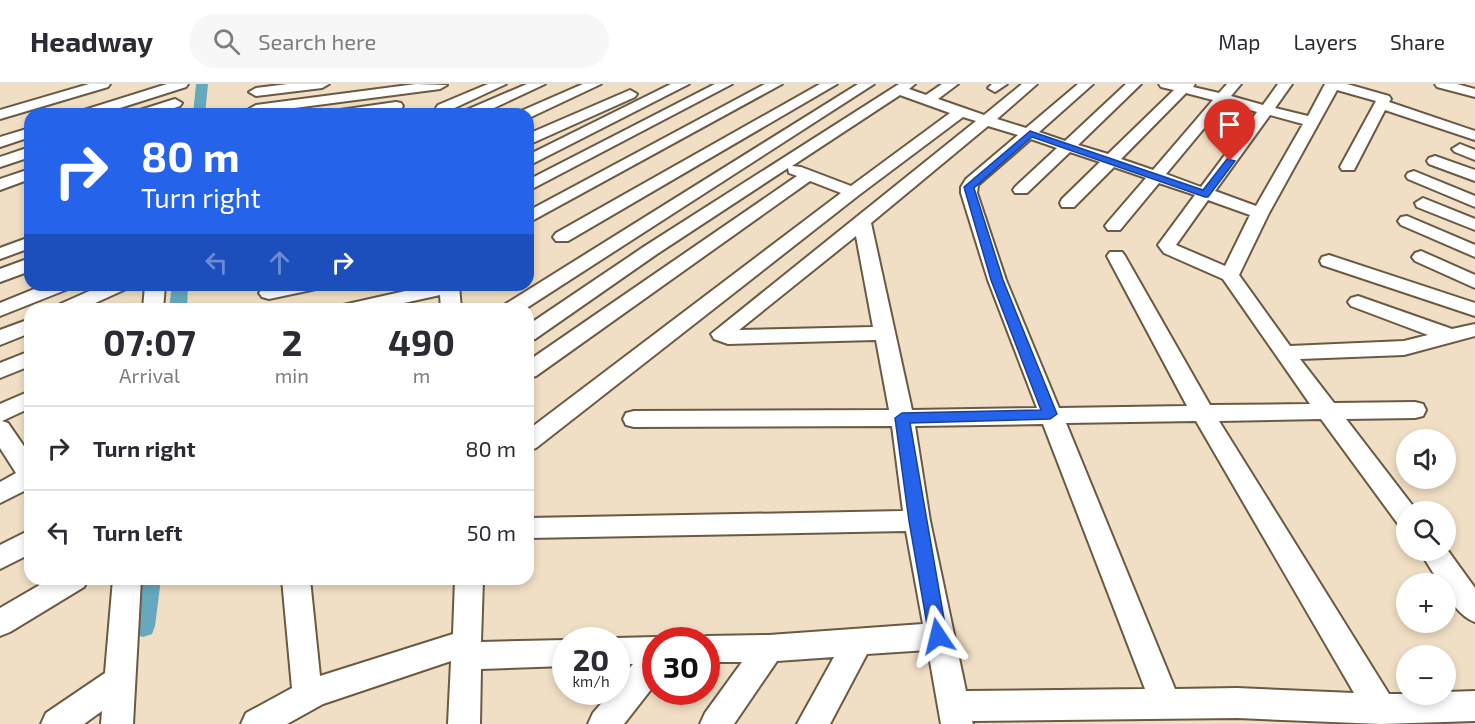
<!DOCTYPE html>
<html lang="en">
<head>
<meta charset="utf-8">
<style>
  :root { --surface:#fff; --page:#f7f7f7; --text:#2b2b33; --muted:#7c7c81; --line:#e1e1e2 }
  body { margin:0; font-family:"Exo 2",sans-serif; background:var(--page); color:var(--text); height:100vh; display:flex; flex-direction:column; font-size:22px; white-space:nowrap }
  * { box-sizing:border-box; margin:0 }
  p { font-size:20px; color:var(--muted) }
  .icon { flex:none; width:33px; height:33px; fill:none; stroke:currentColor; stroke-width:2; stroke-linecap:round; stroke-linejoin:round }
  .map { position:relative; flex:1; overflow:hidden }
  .panel { position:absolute; left:24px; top:219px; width:510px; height:282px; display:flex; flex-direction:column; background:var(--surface); border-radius:18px; box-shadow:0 3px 9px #0003 }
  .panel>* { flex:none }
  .guide { position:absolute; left:24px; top:24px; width:510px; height:183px; border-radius:18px; box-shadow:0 3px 9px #0003; background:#2563eb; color:#fff; overflow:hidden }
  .fabs { position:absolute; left:1396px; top:345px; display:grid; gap:12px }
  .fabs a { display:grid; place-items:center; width:60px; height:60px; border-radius:50%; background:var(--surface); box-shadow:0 3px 9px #0003; font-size:30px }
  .speed { position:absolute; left:552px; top:543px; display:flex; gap:12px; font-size:30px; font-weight:700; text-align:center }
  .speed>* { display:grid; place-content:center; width:78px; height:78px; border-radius:50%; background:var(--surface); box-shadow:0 3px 9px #0003; line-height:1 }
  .speed small { font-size:15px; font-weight:400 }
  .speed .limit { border:9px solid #d22; background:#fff; color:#111 }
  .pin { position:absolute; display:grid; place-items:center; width:51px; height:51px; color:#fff; margin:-62px -26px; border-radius:50% 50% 50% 0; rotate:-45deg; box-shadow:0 0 6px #0007 }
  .pin .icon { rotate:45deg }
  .me { position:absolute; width:66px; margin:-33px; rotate:350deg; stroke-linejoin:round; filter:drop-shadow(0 0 4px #0008) }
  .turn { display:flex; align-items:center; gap:21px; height:126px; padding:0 18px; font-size:27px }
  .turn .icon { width:78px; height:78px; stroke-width:2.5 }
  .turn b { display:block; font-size:42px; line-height:51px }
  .lanes { display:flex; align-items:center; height:57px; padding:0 18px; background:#0003; justify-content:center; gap:30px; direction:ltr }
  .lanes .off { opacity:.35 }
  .eta { display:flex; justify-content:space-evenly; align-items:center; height:102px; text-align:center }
  .eta b { font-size:36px; font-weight:700; line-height:42px }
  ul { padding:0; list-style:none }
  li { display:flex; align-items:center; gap:18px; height:84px; padding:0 18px; border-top:2px solid var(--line) }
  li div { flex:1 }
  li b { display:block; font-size:22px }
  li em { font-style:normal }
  header { display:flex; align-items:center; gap:36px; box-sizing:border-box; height:84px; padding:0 30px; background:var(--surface); border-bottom:2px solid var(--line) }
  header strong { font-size:28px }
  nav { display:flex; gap:33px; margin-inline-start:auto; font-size:21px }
  .search { width:420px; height:54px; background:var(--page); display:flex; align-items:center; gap:15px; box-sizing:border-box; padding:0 21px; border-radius:33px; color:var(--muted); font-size:22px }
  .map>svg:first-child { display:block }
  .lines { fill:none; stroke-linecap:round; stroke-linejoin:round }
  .canal { fill:#66a8be; fill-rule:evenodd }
  .minor-casing { stroke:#695a43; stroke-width:4 }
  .minor { fill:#fff; fill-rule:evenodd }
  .route { fill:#2563eb; stroke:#184099; stroke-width:1.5 }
</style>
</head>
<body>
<header>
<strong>Headway</strong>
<div class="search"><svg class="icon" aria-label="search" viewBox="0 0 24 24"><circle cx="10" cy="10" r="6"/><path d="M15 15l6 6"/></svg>Search here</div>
<nav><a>Map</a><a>Layers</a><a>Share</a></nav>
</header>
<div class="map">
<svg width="1475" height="640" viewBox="0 0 1475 640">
  <rect width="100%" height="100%" fill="#f1dfc5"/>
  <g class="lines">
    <path class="canal" d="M196 0H208L205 30H193Z
      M172 201H188L187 225H169Z
      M137 495H161L155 542 152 550 143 553 134 550 131 542Z"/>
    <defs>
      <path id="minor" d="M89 0H110L108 3 0 35V26Z
        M167 0H188L186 3 101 30H79L81 27Z
        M288 0H329L322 4 256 12 249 8 256 4Z
        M416 0 447 1 440 5 256 29 249 25 256 21Z
        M488 0H506L448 27H438L436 24 438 21Z
        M527 0H545L481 30H462L464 27Z
        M583 0H601L531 33 528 34V30H519L521 27Z
        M671 0H689L528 82V71Z
        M715 0H732L528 107V96Z
        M765 0H782L528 139V127Z
        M820 0H837L568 157H556L553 153 556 149Z
        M858 0H874L525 225H501L504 221Z
        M899 0H915L909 5 926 11 942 0H958L938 15 984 31 1022 0H1037L997 35 1026 44 1078 0H1093L1039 48 1065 57 1126 0H1141L1078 61 1108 70 1174 6 1161 3 1159 0H1195L1193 3 1219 9 1227 0H1241L1231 12 1263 21 1278 0H1292L1275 24 1308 32 1325 0H1347L1389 12 1391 15 1389 18 1475 47V56L1385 26 1354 86H1342L1340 83 1376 17 1337 6 1269 129 1239 191 1290 262 1404 257 1428 251 1351 222 1348 218 1351 214 1358 212 1452 245 1475 240V252L1404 271 1300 275 1334 319 1415 318 1423 320 1426 326 1423 332 1415 334 1346 335 1416 426 1417 428H1407V443L1398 440 1321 335 1219 337 1389 610H1446V608L1475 607V637L1381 640 1237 634 972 637 973 640H941L928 566 867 570 830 640H797L834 573 777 577 734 640H700L705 629 742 578H706V556H696L706 552 769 551 923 540 906 447 528 454V434L903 427 892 342 634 343 626 341 623 335 626 329 634 327 889 326 876 256 728 260 714 255 711 250 976 37 963 33 859 111 536 364 528 367V346L841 109 810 97 536 292 528 294V277L797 92 789 89 788 84 657 170 535 255 528 256V241L645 162ZM1186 9 1213 16 1153 86 1121 75ZM900 11 950 29 851 102 801 83 792 82ZM1225 19 1257 28 1201 103 1166 90ZM1270 31 1303 40 1256 122 1215 107ZM988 42 1018 51 966 95 961 103V109L988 196 1037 324 912 326 871 139ZM1031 55 1057 64 1015 103 1013 106 1015 109H1027L1070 68 1100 78 1062 115 1060 119 1062 123H1074L1114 83 1146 94 1108 138 1105 142 1108 146H1120L1159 99 1195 111 1158 161 1164 169 1223 195 1310 320 1210 321 1125 172 1122 168H1110L1107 172 1187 322 1059 324 1006 196 977 109 978 101ZM1208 116 1250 131 1225 182 1176 161ZM856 152 873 243 739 246ZM1196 337 1354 609 1237 604 1175 605 1066 339ZM1043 340 1145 605 966 607 930 437 915 342Z
        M992 0H1007L995 8 988 4Z
        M1435 0H1457L1475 5V13L1437 3Z
        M630 6 637 10 635 13 528 61V50Z
        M175 15 182 19 180 22 156 30H135L137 27Z
        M396 18 401 19 403 22 401 25 370 30H333L340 26Z
        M30 44V53L0 63V53Z
        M1460 60 1475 66V76L1455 68 1452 65Z
        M30 63V73L0 83V73Z
        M1435 72 1475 86V97L1429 80 1427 77 1429 74Z
        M30 85V95L0 106V95Z
        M1414 87 1475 112V123L1408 95 1406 92 1408 89Z
        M1423 114 1475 135V146L1417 123 1415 119Z
        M1407 132 1475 161V173L1401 141 1398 137 1401 133Z
        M30 153V164L0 175V164Z
        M1421 167 1475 191V204L1415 177 1412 173 1415 169Z
        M1329 171 1475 219V232L1322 181 1320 177 1322 173Z
        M30 174V187L0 198V185Z
        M44 201H71L68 205 0 232V219Z
        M103 201H129L126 205 82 225H55L58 221Z
        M145 201H165L163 225H143Z
        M280 201H319L316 205 269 215 262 213 259 209 262 205Z
        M432 201H459L461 225H441L440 211 377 225H340L343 221Z
        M30 235V249L0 261V246Z
        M30 267V282L0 294V279Z
        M30 307V324L2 337 8 339 30 371V404L0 419V398L16 389 0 364V320Z
        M30 446V470L0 485V461Z
        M1446 464 1475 504V538C1461 533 1446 515 1446 500H1440L1419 466H1446Z
        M50 495H88L84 503 10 548 0 552V524Z
        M113 495H141L133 640H101L102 627 84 640H41L46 629 105 589Z
        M282 495H310L320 592 453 550 455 495H483L481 558 566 556H569H566V582L481 585 480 640H448L451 577 323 620 287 640H241L246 629 292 604Z
        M656 553 666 556H656V599L624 640H588L593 629 611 608H616V600L633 580H616V556H608L616 554Z"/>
    </defs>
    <use href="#minor" class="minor-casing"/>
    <use href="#minor" class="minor"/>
  </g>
  <path class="route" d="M1030 47 1203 106 1227 75 1235 77 1208 113H1205L1032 53 974 104 1003 196 1057 330 1050 335 910 339 947 552 944 558 938 560 932 558 929 552 909 437 895 334 902 329 1041 326 991 196 964 103Z"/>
</svg>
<div class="fabs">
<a><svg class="icon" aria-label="sound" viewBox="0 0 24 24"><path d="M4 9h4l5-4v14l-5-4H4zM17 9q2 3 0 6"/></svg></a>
<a><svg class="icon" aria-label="search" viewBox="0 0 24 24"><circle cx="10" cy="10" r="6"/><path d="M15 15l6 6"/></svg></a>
<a>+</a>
<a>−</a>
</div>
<div class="speed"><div>20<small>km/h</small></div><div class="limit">30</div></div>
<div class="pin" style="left:1230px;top:77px;background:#d93025"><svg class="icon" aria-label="arrive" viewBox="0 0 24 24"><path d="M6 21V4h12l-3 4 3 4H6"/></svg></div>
<svg class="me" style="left:938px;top:552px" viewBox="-20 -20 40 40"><path d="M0-17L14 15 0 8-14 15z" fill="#2563eb" stroke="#fff" stroke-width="4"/></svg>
<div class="guide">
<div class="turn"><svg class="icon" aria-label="right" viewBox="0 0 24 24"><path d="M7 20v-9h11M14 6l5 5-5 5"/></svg><div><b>80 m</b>Turn right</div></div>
<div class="lanes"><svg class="icon off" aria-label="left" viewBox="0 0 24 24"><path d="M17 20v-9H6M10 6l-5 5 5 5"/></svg><svg class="icon off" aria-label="ahead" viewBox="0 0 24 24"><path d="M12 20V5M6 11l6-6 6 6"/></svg><svg class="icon" aria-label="right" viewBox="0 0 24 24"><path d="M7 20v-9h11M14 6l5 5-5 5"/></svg></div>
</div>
<section class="panel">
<div class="eta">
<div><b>07:07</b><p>Arrival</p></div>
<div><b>2</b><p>min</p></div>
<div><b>490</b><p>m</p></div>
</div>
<ul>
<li><svg class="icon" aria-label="right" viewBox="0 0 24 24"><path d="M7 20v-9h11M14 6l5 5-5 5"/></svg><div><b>Turn right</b></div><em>80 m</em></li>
<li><svg class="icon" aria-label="left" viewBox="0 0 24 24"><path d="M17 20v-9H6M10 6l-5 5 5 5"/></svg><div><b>Turn left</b></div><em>50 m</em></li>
</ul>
</section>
</div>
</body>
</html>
